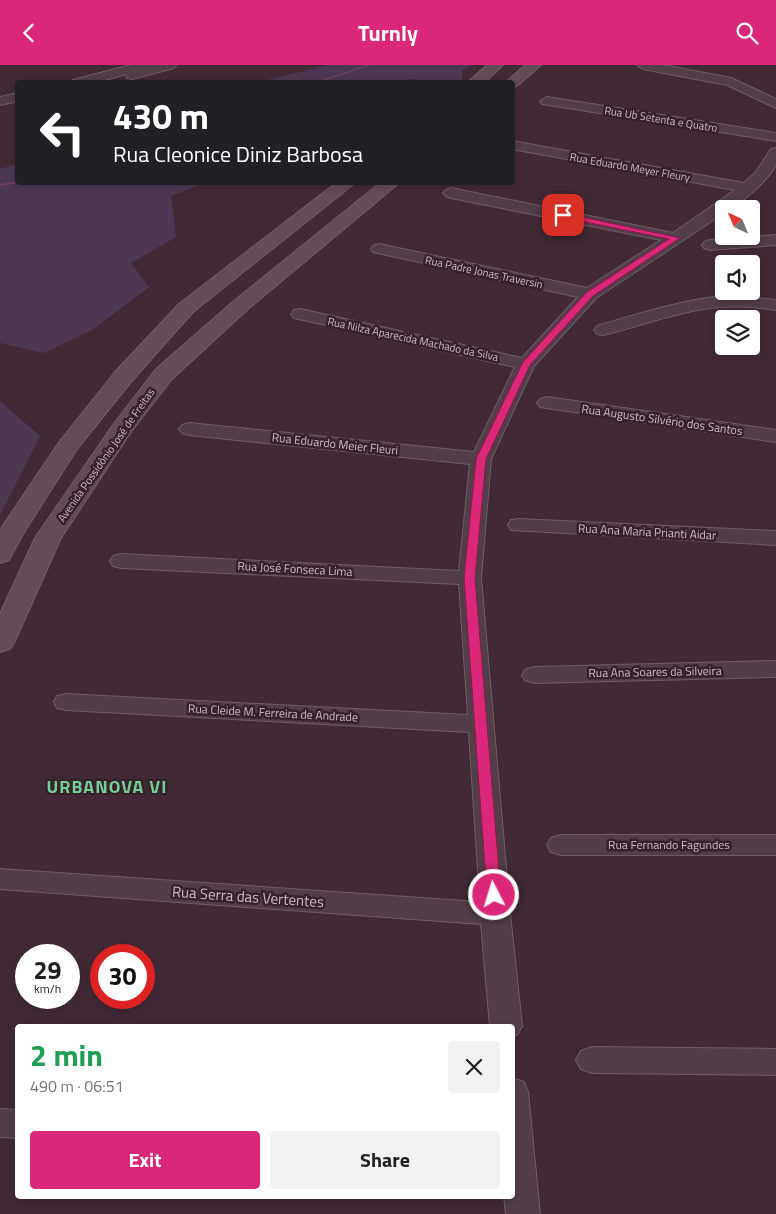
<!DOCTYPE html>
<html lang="en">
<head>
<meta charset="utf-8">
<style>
  :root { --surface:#fff; --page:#f2f2f2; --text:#202124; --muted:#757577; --accent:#db2777 }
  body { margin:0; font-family:"Titillium Web",sans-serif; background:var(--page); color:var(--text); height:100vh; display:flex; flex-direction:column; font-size:19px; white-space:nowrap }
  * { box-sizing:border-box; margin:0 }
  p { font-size:16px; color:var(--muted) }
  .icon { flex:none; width:28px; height:28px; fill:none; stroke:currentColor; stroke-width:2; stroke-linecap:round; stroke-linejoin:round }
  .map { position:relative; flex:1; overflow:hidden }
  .panel { position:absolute; left:15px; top:959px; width:500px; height:175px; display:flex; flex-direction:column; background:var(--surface); border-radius:5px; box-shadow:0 2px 8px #0003 }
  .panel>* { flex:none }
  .top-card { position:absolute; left:15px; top:15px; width:500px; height:105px; border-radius:5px; box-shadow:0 2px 8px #0003; background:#202124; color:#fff; overflow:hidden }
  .needle { width:32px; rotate:316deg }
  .buttons { position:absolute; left:715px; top:135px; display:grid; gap:10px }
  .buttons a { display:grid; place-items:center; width:45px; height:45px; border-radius:5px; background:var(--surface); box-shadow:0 2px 8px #0003; font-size:25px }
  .speed { position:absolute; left:15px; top:879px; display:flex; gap:10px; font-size:25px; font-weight:700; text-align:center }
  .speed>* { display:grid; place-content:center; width:65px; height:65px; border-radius:50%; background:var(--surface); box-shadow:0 2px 8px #0003; line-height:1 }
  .speed small { font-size:12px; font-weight:400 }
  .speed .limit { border:8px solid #d22; background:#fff; color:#111 }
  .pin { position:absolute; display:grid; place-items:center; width:42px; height:42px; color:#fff; margin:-21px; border-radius:10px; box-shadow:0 2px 8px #0006 }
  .me { position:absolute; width:55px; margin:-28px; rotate:355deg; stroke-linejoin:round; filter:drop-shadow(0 0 4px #0008) }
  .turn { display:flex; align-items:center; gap:18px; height:105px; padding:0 15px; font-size:22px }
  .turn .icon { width:65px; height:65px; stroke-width:2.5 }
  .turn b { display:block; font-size:35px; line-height:42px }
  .round { display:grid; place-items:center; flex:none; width:52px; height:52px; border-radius:5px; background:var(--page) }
  .head { display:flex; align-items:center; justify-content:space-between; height:85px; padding:0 15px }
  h1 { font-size:30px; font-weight:700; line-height:38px; color:#1e9e55 }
  .primary-button { display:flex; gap:10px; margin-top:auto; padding:10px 15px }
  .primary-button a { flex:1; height:58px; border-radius:5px; background:var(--accent); color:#fff; font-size:20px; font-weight:700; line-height:58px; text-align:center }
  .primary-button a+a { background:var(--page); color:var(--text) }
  header { display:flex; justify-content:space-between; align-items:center; height:65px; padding:0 15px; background:var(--accent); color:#fff; font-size:22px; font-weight:700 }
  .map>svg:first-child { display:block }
  .green { fill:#4c3951 }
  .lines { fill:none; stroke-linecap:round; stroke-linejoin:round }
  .stream { fill:#694256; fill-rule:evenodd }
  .street-casing { stroke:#6e5c66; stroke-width:2 }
  .secondary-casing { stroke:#6e5c66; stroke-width:2 }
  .street { fill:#513e48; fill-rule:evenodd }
  .secondary { fill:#634c57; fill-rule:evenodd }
  .route { fill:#db2777; stroke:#8e194d }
  .labels { text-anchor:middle; stroke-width:5; stroke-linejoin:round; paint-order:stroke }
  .far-street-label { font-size:11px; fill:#cbbbc3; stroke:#36222d }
  .street-label { font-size:12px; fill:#cbbbc3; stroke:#36222d }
  .near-street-label { font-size:15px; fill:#cbbbc3; stroke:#36222d }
  .district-label { font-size:18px; font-weight:bold; letter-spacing:1px; fill:#74cd92; stroke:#36222d }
</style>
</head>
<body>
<header><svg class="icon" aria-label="back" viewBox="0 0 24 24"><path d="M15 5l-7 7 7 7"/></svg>Turnly<svg class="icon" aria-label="search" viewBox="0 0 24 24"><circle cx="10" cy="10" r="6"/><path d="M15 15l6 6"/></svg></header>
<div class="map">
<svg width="776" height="1149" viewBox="0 0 776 1149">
  <rect width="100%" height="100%" fill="#412a36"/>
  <path class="green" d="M329 0H472L462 6V17H439L412 14 396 18 262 17 271 14Z
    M17 99 18 118H204L171 131 176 172 131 198 149 222 92 265 44 288 0 278V104Z
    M0 336 40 371 0 450Z"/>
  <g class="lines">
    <path class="stream" d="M366 0H371L318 18H312Z
      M18 116V118H19L0 121V119Z"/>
    <defs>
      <path id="street" d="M131 0H176L174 3 132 14 127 13 126 9 95 18H72L73 15Z
        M637 0H663L731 13 776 34V43L727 20 643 4Z
        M18 28V36L0 40V32Z
        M547 32 776 68V76L542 39 540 36Z
        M512 76 744 118 756 107 771 84 776 83C776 87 776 94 776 99 771 112 738 144 724 144V148L596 233 534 301 491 394 481 513 510 849 522 961 517 970 512 971V961H490L481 859 0 824V804L480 837 469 667 66 645 57 643 54 637 57 631 66 629 468 650 459 519 121 503 113 501 110 496 113 491 121 489 459 506 470 399 189 370 182 368 179 364 182 360 189 358 474 387 515 302 294 253 291 249 294 245 300 244 522 293 578 232 373 187 371 184 373 181 379 179 587 223 661 175 451 133 446 131 443 128 446 125 451 123 673 168 735 125 512 84Z
        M776 170V180L710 185 704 183 702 180 704 177 710 175Z
        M731 230 776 235V245C706 233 668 254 603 270L597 269 594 265 597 261C641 248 685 234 731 230Z
        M547 332 776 365V377L540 342 537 338 540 334Z
        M519 454 776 466V480L511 465 508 460 511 455Z
        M776 596V612L534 618 525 615 522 610 525 605 534 602Z
        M561 770H776V790H561L551 787 547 780 551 773Z
        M592 982 776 984V1010L592 1008 581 1004 576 995 581 986Z
        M512 1013 524 1017 528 1027 540 1149H506L504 1131H512Z
        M0 1044 18 1045V1073L0 1072Z"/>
      <path id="secondary" d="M487 0H503L484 18H467Z
        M525 0H541L517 21 512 22V18H505Z
        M336 118H355L193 247 131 317 77 384 23 469 9 495 0 498V465L60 376 115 307 179 239Z
        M380 118H399L248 244 172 314 130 368 61 473 14 578 10 584 0 587V549L35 473 113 360 156 304 234 236Z"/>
    </defs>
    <use href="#street" class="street-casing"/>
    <use href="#secondary" class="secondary-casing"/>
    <use href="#street" class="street"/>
    <use href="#secondary" class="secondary"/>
  </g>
  <path class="route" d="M563 148 680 173 593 231 530 300 486 394 475 513 501 830 499 834H489L487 830 464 513 476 394 523 297 587 227 669 174 561 152V149Z"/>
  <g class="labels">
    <g class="far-street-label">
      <text transform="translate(661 54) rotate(9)" y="4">Rua Ub Setenta e Quatro</text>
      <text transform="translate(630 102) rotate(10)" y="4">Rua Eduardo Meyer Fleury</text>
      <text transform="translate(484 207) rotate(12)" y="4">Rua Padre Jonas Traversin</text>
      <text transform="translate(413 274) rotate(12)" y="4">Rua Nilza Aparecida Machado da Silva</text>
      <text transform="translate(106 390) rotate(-55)" y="4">Avenida Possidônio José de Freitas</text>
    </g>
    <g class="street-label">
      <text transform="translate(662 355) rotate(8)" y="4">Rua Augusto Silvério dos Santos</text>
      <text transform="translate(335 379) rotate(6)" y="4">Rua Eduardo Meier Fleuri</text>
      <text transform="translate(647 467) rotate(3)" y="4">Rua Ana Maria Prianti Aidar</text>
      <text transform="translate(295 504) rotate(3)" y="4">Rua José Fonseca Lima</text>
      <text transform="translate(655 607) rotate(-1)" y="4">Rua Ana Soares da Silveira</text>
      <text transform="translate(273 648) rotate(3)" y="4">Rua Cleide M. Ferreira de Andrade</text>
      <text x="669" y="784">Rua Fernando Fagundes</text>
    </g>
    <g class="near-street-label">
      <text transform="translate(248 832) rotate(4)" y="5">Rua Serra das Vertentes</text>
    </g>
    <g class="district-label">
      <text x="107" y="728">URBANOVA VI</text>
    </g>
  </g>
</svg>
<div class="buttons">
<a><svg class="needle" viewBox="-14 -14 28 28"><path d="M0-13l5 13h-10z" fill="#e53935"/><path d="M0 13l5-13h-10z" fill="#757577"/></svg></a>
<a><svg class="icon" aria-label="sound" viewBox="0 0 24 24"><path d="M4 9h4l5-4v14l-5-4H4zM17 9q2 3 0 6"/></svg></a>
<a><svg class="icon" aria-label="layers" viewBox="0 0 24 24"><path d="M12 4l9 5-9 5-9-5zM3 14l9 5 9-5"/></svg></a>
</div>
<div class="speed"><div>29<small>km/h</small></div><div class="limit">30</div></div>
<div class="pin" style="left:563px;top:150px;background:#d93025"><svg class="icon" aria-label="arrive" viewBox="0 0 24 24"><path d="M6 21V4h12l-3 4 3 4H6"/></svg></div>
<svg class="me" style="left:494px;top:830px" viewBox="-20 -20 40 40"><circle r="17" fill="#db2777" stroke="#fff" stroke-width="3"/><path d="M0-11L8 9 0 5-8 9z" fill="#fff"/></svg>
<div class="top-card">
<div class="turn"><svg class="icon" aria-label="left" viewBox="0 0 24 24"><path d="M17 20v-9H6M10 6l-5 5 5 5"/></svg><div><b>430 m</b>Rua Cleonice Diniz Barbosa</div></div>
</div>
<section class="panel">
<div class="head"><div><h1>2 min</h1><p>490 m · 06:51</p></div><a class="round"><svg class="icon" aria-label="close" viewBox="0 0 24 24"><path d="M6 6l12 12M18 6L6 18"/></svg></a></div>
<div class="primary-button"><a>Exit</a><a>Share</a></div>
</section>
</div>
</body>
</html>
